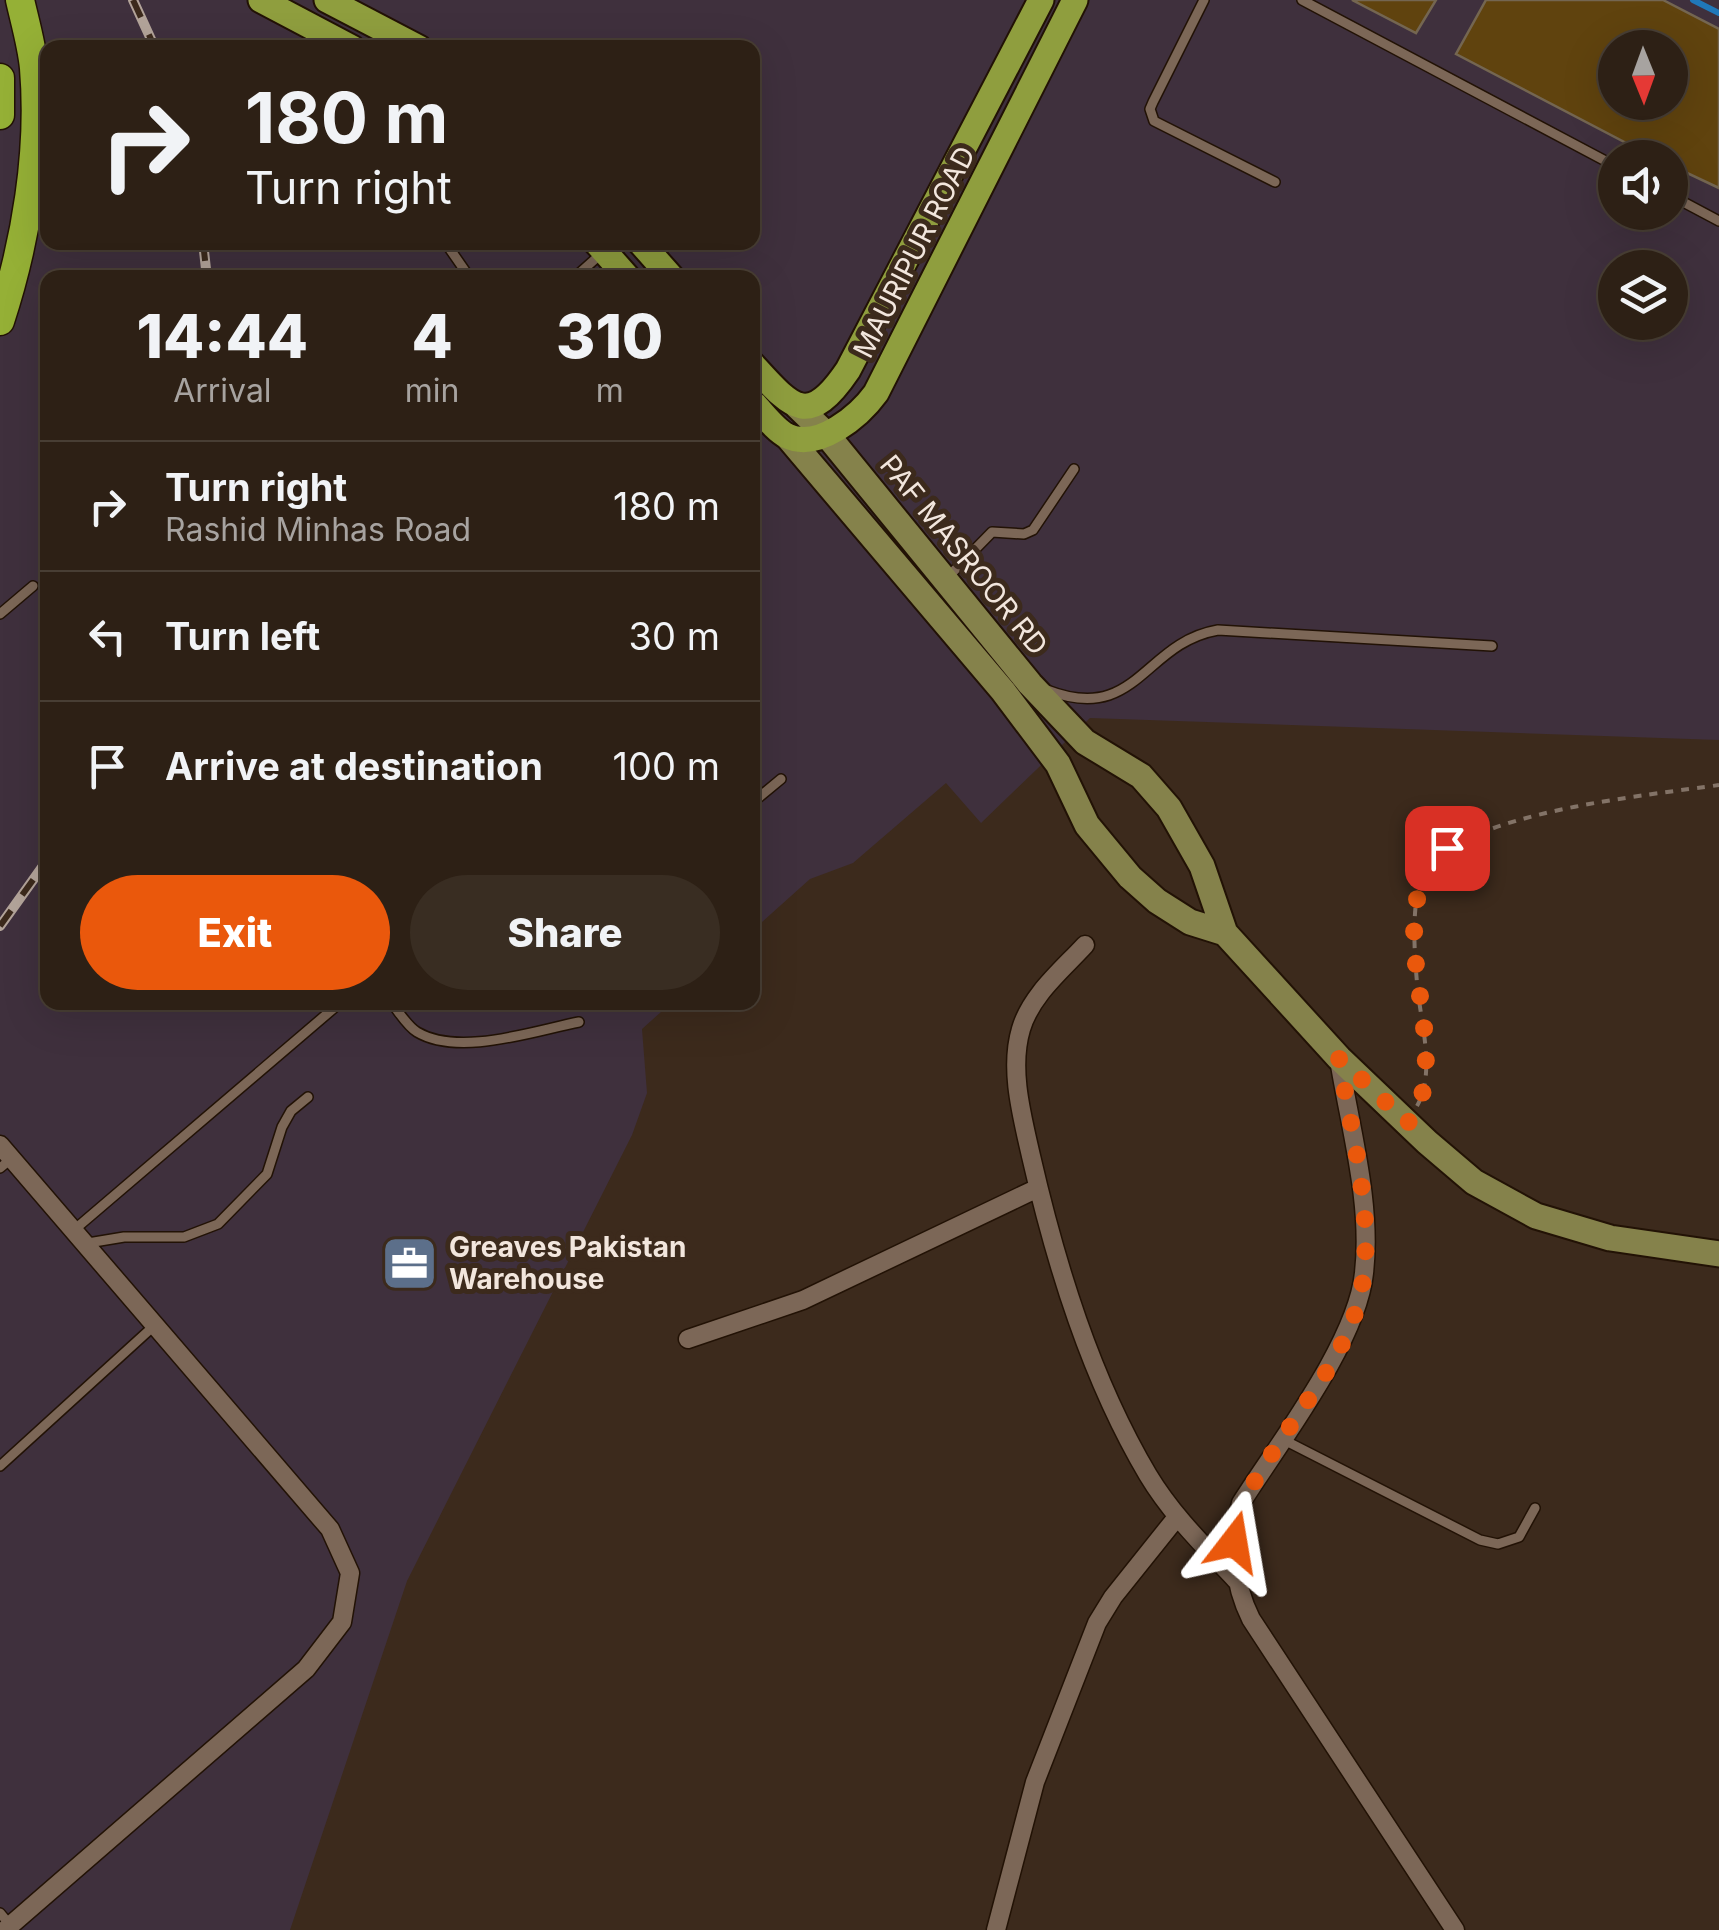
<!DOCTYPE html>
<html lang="en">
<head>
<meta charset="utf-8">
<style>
  :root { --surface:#2d2015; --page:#392d22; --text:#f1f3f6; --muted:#a7a3a0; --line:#483e34; --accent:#ea580c }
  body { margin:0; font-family:Inter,sans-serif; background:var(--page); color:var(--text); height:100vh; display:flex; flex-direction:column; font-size:38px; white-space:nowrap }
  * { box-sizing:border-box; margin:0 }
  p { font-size:32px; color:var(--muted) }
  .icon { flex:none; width:55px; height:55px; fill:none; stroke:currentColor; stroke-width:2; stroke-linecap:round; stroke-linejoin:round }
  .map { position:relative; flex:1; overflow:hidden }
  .sheet { position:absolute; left:40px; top:270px; width:720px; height:740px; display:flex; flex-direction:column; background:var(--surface); border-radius:20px; box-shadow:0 10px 40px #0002,0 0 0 2px var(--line) }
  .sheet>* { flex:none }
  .guide { position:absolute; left:40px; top:40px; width:720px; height:210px; border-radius:20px; box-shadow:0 10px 40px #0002,0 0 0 2px var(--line); background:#2d2015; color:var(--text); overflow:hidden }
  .needle { width:65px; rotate:179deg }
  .tools { position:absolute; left:1598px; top:30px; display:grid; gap:20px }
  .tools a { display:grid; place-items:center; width:90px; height:90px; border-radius:50%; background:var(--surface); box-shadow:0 10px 40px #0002,0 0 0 2px var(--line); font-size:50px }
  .pin { position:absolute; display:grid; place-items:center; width:85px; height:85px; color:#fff; margin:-42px; border-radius:20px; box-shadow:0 5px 15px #0006 }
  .me { position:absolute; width:110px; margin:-55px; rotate:14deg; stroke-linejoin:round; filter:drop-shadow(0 0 8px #0008) }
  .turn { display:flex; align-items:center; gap:35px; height:210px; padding:0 40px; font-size:45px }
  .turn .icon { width:130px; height:130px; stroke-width:2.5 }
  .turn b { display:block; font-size:70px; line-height:85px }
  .eta { display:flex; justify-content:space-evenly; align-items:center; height:170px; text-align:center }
  .eta b { font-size:60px; font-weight:800; line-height:70px }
  .action { display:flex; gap:20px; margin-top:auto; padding:20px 40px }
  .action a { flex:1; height:115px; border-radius:60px; background:var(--accent); color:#fff; font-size:40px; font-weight:800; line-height:115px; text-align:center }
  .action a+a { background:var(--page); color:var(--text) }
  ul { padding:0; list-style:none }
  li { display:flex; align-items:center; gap:30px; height:130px; padding:0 40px; border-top:2px solid var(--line) }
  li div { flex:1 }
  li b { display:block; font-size:38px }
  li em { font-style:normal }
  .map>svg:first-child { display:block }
  .industrial { fill:#3f303d; fill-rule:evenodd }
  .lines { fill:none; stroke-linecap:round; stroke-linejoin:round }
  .stream { stroke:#2078b9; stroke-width:6 }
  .building { fill:#60430e; stroke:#746651; stroke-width:2.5; fill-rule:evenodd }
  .service-casing { stroke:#221205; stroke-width:12 }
  .minor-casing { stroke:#221205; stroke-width:21 }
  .secondary-casing { stroke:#221205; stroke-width:29 }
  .primary-casing { stroke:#221205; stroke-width:29 }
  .trunk-casing { stroke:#221205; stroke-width:31 }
  .path { stroke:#837367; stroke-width:4; stroke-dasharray:8 8; stroke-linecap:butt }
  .service { stroke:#7c6757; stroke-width:9 }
  .minor { stroke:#7c6757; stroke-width:18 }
  .secondary { stroke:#85824b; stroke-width:25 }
  .primary { stroke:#8f9e3e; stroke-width:25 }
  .trunk { stroke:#95b036; stroke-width:28 }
  .rail-casing { stroke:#b3a49a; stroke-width:10 }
  .rail { stroke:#3c2a1c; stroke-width:6; stroke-dasharray:19; stroke-linecap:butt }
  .route { stroke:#ea580c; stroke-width:18; stroke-dasharray:0 32.4 }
  .labels { text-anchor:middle; stroke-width:10; stroke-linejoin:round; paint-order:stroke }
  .street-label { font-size:28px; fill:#f2e6dd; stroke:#3c2a1c }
  .poi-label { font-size:28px; font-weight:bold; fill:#f2e6dd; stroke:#3c2a1c; text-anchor:start }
</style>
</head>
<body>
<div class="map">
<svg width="1719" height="1930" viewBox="0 0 1719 1930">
  <rect width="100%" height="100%" fill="#3c2a1c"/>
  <path class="industrial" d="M0 0H1719V740L1090 718 981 823 946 783 853 863 810 879 753 930 752 278H48V1002L671 1003 642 1029 647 1093 632 1135 407 1581 290 1930H0ZM48 48H752V242H48ZM1615 48H1670V102H1615ZM1615 158H1670V212H1615ZM1615 268H1670V322H1615Z"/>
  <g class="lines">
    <path class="stream" d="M1693 0 1719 13"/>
  </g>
  <path class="building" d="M1352 0H1436L1416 33Z
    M1486 0H1663L1719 29V188L1670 165V158H1655L1456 54ZM1615 48H1670V102H1615Z"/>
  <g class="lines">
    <defs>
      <path id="service" d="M1204 0 1153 102 1150 109 1154 121 1275 182
        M1302 0 1615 166
        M1670 195 1719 221
        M445 242 470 278
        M574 278 602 253
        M946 579 992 532 1024 534 1033 530 1074 469
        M0 614 33 586
        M1047 690C1137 725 1143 643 1218 630L1492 646
        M752 803 781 779
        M391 1002C399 1012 407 1026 417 1032 459 1057 533 1031 579 1022
        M0 1168 12 1158
        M74 1230 341 1002
        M88 1243 124 1237H184L218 1224 267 1174 282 1127 291 1111 308 1097
        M1284 1440 1480 1540 1498 1544 1519 1537 1535 1508
        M0 1466 156 1324
        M0 1913 10 1925"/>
      <path id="minor" d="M1085 945C1062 970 1031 995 1021 1029 1009 1069 1022 1116 1031 1156 1056 1265 1091 1379 1148 1475 1172 1515 1205 1547 1236 1580
        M1339 1059C1350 1128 1372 1203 1364 1273 1357 1342 1279 1443 1241 1503 1230 1542 1233 1583 1251 1619L1455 1930
        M0 1145 330 1529 350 1573 342 1622 306 1669 5 1930
        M688 1339 803 1300 1038 1188
        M996 1930 1035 1782 1097 1623 1113 1597 1177 1517"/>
      <path id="secondary" d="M797 406 827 435 1030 684 1085 742 1141 776 1169 808 1202 866 1225 933 1339 1058 1427 1142 1474 1182 1536 1216 1610 1238 1719 1254
        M787 436 1003 691 1058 764 1087 825 1130 877 1157 901 1190 922 1225 933"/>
      <path id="primary" d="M261 0 352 48
        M327 0 419 48
        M596 242 628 278
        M640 242 672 278
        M752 364C792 408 808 429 848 370L1041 0
        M752 402C762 412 775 430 787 436 819 451 860 415 876 393L1075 0"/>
      <path id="trunk" d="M0 78V115
        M0 321C26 242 41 151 34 68 32 46 25 22 20 0"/>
    </defs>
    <use href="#service" class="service-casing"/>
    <use href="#minor" class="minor-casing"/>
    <use href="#secondary" class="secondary-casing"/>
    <use href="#primary" class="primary-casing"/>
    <use href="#trunk" class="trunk-casing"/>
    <path class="path" d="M1417 1106C1435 1075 1422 1026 1418 993 1415 962 1409 899 1425 872 1462 812 1651 795 1719 785"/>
    <use href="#service" class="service"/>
    <use href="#minor" class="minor"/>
    <use href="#secondary" class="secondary"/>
    <use href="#primary" class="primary"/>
    <use href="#trunk" class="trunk"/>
    <defs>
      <path id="rail" d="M133 0 155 48
        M203 242 207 278
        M0 926 48 859"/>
    </defs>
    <use href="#rail" class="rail-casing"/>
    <use href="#rail" class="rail"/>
  </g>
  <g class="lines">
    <path class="route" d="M1234 1542C1237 1506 1254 1482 1273 1452 1303 1405 1345 1355 1359 1300 1378 1226 1351 1133 1339 1058L1408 1123C1413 1114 1419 1105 1422 1095 1438 1026 1397 948 1423 878 1427 867 1439 856 1447 848"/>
  </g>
  <defs>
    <symbol id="office-square" viewBox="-11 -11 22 22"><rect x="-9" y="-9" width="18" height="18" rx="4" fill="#5c6f8a" stroke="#3c2a1c"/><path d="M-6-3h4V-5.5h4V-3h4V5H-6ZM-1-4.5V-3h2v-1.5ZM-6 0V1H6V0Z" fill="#fff"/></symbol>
  </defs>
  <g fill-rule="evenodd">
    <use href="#office-square" x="378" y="1232" width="63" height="63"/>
  </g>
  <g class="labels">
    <g class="street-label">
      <text transform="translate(914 252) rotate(-63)" y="10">MAURIPUR ROAD</text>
      <text transform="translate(964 555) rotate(51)" y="10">PAF MASROOR RD</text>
    </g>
    <g class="poi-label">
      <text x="449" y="1257">Greaves Pakistan<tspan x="449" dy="32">Warehouse</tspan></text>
    </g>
  </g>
</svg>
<div class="tools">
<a><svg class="needle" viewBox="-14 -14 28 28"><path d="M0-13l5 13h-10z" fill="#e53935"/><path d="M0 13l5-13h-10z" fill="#a7a3a0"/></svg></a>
<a><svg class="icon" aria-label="sound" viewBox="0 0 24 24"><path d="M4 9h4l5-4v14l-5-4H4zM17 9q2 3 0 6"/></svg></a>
<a><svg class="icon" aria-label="layers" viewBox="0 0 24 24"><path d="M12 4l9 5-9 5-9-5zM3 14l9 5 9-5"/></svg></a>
</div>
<div class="pin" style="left:1447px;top:848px;background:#d93025"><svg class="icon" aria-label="arrive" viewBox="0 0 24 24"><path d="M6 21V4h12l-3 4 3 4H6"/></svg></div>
<svg class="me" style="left:1234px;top:1542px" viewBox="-20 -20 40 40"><path d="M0-17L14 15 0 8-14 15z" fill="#ea580c" stroke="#fff" stroke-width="4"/></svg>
<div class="guide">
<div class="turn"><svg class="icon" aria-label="right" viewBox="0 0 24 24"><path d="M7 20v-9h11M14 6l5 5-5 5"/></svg><div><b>180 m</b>Turn right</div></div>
</div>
<section class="sheet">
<div class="eta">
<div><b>14:44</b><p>Arrival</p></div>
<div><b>4</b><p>min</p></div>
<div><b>310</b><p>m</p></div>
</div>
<ul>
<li><svg class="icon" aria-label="right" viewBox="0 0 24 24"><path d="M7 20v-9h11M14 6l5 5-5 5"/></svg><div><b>Turn right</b><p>Rashid Minhas Road</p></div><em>180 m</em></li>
<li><svg class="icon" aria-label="left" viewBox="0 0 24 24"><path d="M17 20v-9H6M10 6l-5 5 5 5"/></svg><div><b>Turn left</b></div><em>30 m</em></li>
<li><svg class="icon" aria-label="arrive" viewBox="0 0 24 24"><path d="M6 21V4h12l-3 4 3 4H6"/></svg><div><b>Arrive at destination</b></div><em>100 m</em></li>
</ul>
<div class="action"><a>Exit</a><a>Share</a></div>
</section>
</div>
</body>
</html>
